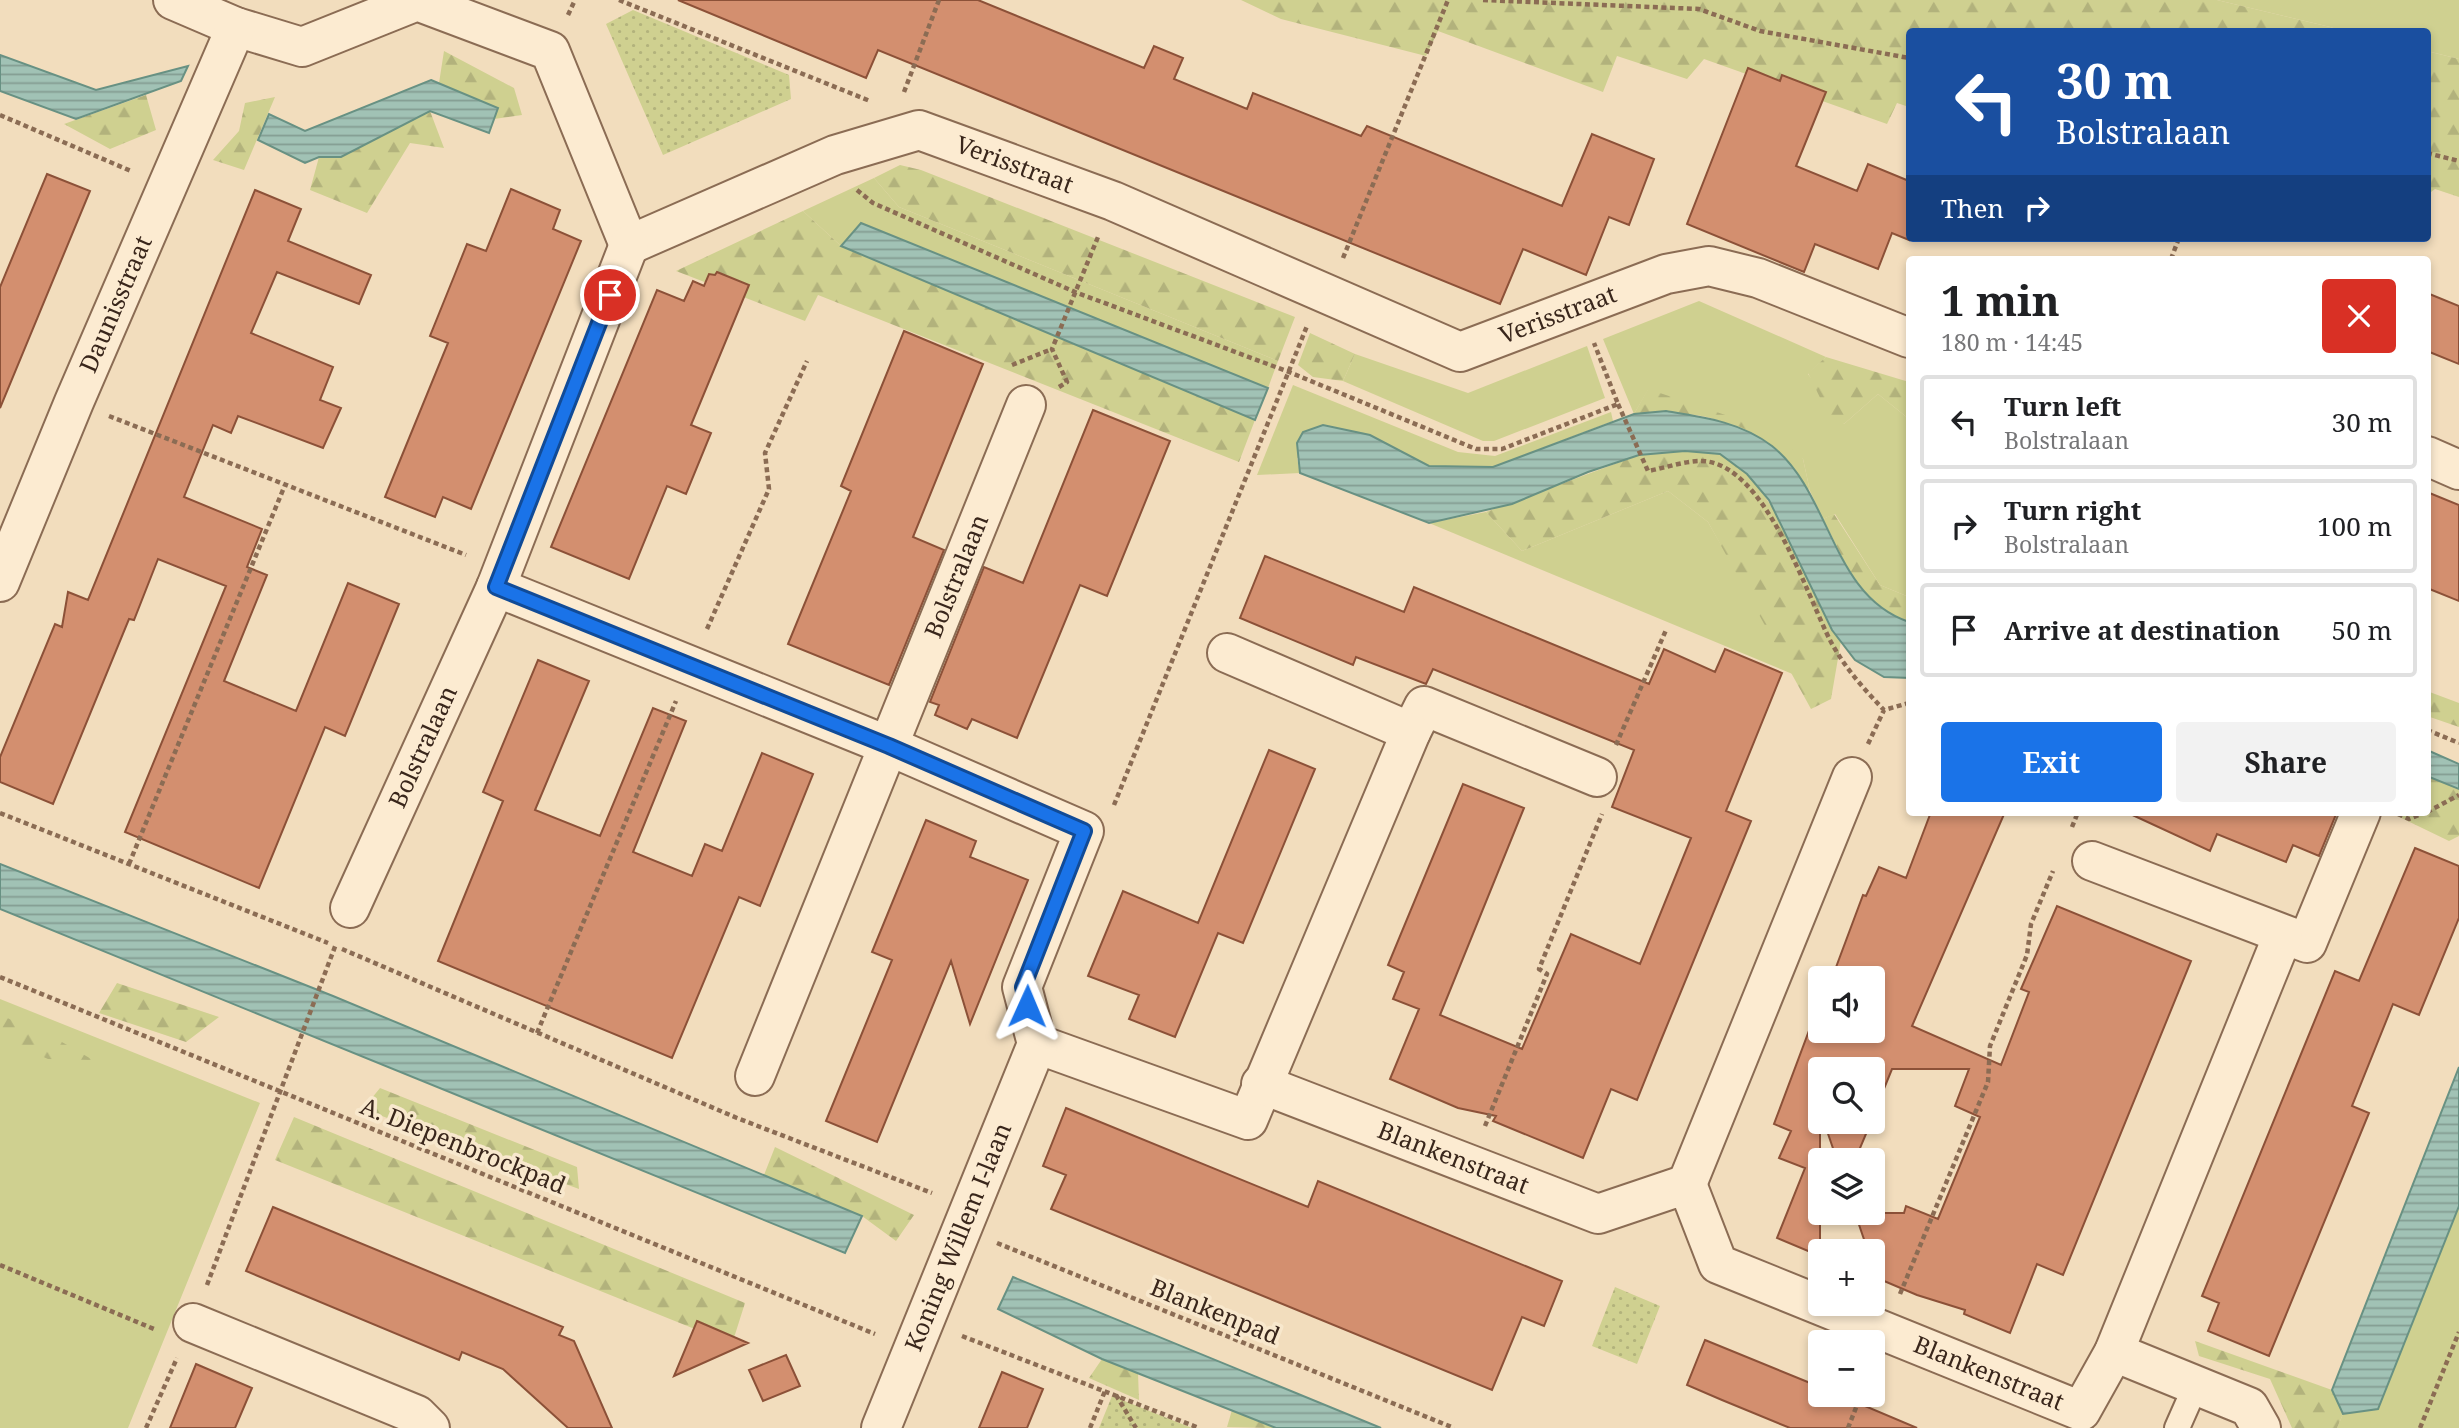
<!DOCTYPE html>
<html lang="en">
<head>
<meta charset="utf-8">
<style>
  :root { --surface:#fff; --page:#f2f2f2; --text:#202124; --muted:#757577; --line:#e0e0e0; --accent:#1a73e8 }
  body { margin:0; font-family:"Noto Serif",serif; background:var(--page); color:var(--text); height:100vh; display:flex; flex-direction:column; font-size:26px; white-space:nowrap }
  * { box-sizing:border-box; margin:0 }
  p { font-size:23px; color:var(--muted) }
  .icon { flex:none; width:38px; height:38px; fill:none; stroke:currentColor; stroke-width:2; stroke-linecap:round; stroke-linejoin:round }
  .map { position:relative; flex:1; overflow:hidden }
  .panel { position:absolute; left:1906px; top:256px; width:525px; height:560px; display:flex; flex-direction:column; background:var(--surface); border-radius:7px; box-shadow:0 4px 10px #0003 }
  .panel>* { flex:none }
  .banner { position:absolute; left:1906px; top:28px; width:525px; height:214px; border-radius:7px; box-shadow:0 4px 10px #0003; background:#1a4fa0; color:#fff; overflow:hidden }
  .controls { position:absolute; left:1808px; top:966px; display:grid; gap:14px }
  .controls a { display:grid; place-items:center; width:77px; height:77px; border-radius:7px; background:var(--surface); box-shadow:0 4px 10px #0003; font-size:35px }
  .pin { position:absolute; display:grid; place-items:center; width:60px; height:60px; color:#fff; margin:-30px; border:4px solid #fff; border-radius:50%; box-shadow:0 2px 7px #0007 }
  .me { position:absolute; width:77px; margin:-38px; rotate:1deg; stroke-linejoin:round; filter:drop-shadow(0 0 5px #0008) }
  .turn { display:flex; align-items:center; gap:24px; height:147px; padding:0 35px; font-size:32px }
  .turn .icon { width:91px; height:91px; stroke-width:2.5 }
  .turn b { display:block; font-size:49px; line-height:60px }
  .then { display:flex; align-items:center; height:66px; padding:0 35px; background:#0003; gap:14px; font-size:26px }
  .round { display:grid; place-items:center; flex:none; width:74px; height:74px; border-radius:7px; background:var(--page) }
  .head { display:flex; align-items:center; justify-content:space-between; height:119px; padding:0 35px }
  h1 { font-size:42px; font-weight:700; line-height:52px }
  .primary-button { display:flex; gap:14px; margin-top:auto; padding:14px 35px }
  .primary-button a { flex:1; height:80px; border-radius:7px; background:var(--accent); color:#fff; font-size:28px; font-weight:700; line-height:80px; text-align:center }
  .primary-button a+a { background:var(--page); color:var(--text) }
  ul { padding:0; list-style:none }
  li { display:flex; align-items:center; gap:21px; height:94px; margin:0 14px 10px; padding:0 21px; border:4px solid var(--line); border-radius:7px }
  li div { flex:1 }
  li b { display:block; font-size:26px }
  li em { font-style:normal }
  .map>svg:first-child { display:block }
  .green { fill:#cfd090 }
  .forest { fill:url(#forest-firs) }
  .park { fill:url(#park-dots) }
  .water { fill:url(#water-rules); stroke:#689183; stroke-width:2 }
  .building { fill:#d38f6f; stroke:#8c5138; stroke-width:2 }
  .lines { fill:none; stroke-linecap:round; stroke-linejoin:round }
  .service-casing { stroke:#8b6c54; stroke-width:28 }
  .minor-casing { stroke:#8b6c54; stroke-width:42 }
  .path { stroke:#8b6c54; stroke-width:4.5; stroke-dasharray:5 3.5; stroke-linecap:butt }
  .service { stroke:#fcebd1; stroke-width:24 }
  .minor { stroke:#fcebd1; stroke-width:38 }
  .route-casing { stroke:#114b97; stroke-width:18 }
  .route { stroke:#1a73e8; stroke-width:12 }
  .labels { text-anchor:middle; stroke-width:7; stroke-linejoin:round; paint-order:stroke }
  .street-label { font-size:24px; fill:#39261b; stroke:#f8e8cd }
</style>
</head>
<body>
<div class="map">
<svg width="2459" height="1428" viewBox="0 0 2459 1428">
  <defs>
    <pattern id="forest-firs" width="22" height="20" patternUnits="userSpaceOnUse" patternTransform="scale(1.75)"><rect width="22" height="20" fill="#cfd090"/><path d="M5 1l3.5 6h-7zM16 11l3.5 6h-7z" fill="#b2b27c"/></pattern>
    <pattern id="park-dots" width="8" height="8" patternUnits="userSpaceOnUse" patternTransform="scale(1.75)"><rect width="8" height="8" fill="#cfd090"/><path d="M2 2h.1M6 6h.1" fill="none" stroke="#b2b27c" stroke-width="1.8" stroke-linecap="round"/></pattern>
    <pattern id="water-rules" width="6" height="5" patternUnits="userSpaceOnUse" patternTransform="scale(1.75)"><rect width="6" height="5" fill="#a1c2b5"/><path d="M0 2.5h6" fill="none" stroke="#849d92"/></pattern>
  </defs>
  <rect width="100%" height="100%" fill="#f2ddbd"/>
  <path class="green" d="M2217 0H2459V59L2427 51V32L2347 31Z
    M874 178 899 207 1278 361 1268 388 862 223 841 246 803 211Z
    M1699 301 1826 357 1808 374 1844 424 1878 394 1909 419V597L1880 585 1835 514 1823 519 1810 491 1803 459 1648 390 1634 414 1603 339Z
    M1587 346 1605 398 1494 441H1483L1343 381 1355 354 1468 393Z
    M1293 385 1458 452 1495 456 1611 412 1613 421 1493 467 1429 466 1370 435 1297 458 1300 473 1257 475Z
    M1668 491 1708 522 1795 675 1429 523 1486 512 1522 551Z
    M0 999 260 1103 128 1428H0Z
    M2459 1206V1428H2337L2343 1414 2378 1408Z"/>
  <path class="forest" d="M1241 0H2217L2347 31 1909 32V107L1897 103 1887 124 1704 59 1687 79 1617 56 1603 92 1438 31 1426 56 1281 19Z
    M444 51 514 88 522 115 494 119 498 108 439 83Z
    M2427 51 2459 59V197L2435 189 2427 195Z
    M146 95 156 130 110 149 64 124Z
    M275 97 244 170 213 160 239 131 245 103Z
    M430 111 444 148 410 143 367 213 310 190 319 157H341Z
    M900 165 921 170 1295 317 1278 361 899 207 874 178Z
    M803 211 841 246 1255 420 1239 462 818 295 805 321 676 271Z
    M1310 333 1355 354 1343 381 1313 377 1298 365Z
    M1826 357 1909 382V419L1878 394 1844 424 1827 412 1808 373Z
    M1648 389 1770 430 1803 459 1810 491C1798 477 1787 462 1774 449 1740 415 1679 410 1634 414Z
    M1685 451C1695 452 1708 451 1718 453 1765 466 1812 587 1832 629L1841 641 1831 699 1811 709 1708 522 1668 491 1522 551 1486 512 1639 455Z
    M1834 514 1880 585 1909 597V622C1859 605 1846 563 1823 519Z
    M2427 691 2459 703V727L2427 716Z
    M2427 776 2459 789V836L2449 841 2389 812H2427Z
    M117 983 219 1017 186 1042 99 1013Z
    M0 1015 55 1038 93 1060 48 1059 0 1038Z
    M380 1088 577 1167 579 1189 363 1109Z
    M294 1117 745 1303 732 1344 275 1160Z
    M775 1147 914 1215 896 1241 862 1216 764 1175Z
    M2195 1341 2332 1390 2343 1414 2337 1428H2292L2270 1379 2199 1356Z
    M1102 1359 1138 1373 1139 1400 1089 1378Z
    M1232 1410 1276 1428 1227 1427Z"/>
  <path class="park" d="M633 10 789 75 791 99 663 155 606 24Z
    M1615 1287 1660 1306 1637 1364 1592 1346Z
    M1112 1396 1192 1428H1099Z"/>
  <path class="water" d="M0 55 96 90 188 66 181 81 76 119 0 91Z
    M431 80 498 108 489 133 430 111 341 157H319L305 163 258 140 269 114 305 131Z
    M861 223 1268 388 1255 420 841 246Z
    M1666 411C1703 417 1741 422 1772 446 1832 494 1831 596 1909 622V678L1884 677 1855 660 1832 630 1769 500 1747 474 1720 454 1685 451 1639 455 1588 472 1512 504 1429 523 1300 473 1297 443 1303 432 1323 425 1370 435 1429 466 1493 467 1634 414Z
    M2427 750 2459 764V789L2427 776Z
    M0 864 333 996 862 1216 845 1253 0 909Z
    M2459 1067V1206L2378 1409 2343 1414 2332 1390Z
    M1013 1277 1381 1428H1276L1102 1359 998 1309Z"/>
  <path class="building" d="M678 0H978L1144 68 1154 46 1183 58 1174 79 1247 109 1253 93 1361 136 1367 126 1562 206 1592 134 1654 159 1629 225 1609 217 1586 275 1523 249 1500 304 878 50 866 78Z
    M1748 68 1780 81 1782 75 1826 92 1796 166 1857 191 1868 164 1909 181V240L1892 233 1878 269 1815 244 1804 272 1687 224Z
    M47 174 90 191 0 408V287Z
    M511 189 560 210 553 229 581 241 471 509 443 497 435 517 385 497 448 343 430 336 455 274 467 244 486 251Z
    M255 190 301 209 288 241 371 275 359 304 277 272 251 333 333 367 320 400 341 408 323 448 238 416 231 433 213 425 184 497 262 529 247 567 267 575 224 681 296 711 348 583 399 604 345 736 325 727 259 888 125 832 226 586 158 559 134 620 129 619 53 804 0 782V757L55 624 62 627 68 592 88 600Z
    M717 272 749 285 691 425 711 433 686 494 667 486 629 579 551 547 657 290 684 301 693 281 704 286 709 274 715 275Z
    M2427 293 2459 306V364L2427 351Z
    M904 331 983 364 913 537 944 550 889 685 788 644 851 491 841 486Z
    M1093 410 1170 441 1107 596 1080 585 1017 738 972 719 967 729 935 715 939 705 930 702 984 567 1023 583Z
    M2427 492 2459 505V601L2427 588Z
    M1265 556 1404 612 1414 587 1649 684 1664 649 1715 672 1725 649 1782 673 1726 811 1751 821 1659 1045 1637 1100 1611 1089 1583 1158 1493 1121 1496 1116 1458 1108 1390 1079 1419 1009 1393 999 1404 972 1388 965 1463 784 1524 808 1440 1015 1522 1049 1571 934 1640 964 1691 838 1612 807 1634 750 1433 669 1426 684 1356 657 1353 665 1240 618Z
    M538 660 589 681 535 810 600 836 653 708 686 721 633 852 692 876 705 844 722 851 762 753 813 774 760 906 739 897 672 1058 438 961 503 801 483 792Z
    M1269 750 1315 769 1243 943 1218 933 1175 1037 1129 1019 1139 995 1088 976 1123 891 1198 923Z
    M1931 812H2005L1912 1026 2001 1065 2029 992 2021 989 2057 906 2191 961 2063 1275 2037 1264 2010 1333 1964 1314 1965 1310 1917 1295 1877 1278 1872 1251H1868L1855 1213H1904L1906 1206 1938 1219 1980 1117 1955 1106 1969 1069H1892L1872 1118V1069H1820V1256L1777 1238 1805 1168 1779 1158 1791 1131 1774 1124 1816 1012 1820 1011V1031H1872V978H1832L1863 895 1866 896 1879 867 1906 878Z
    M2126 812H2337L2319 856 2293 845 2286 862 2217 834 2210 851Z
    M926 820 976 841 970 857 1028 880 970 1024 951 961 877 1142 826 1121 892 960 872 952Z
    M2415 848 2459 866V918L2419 1015 2393 1004 2352 1106 2369 1113 2269 1356 2208 1331 2219 1303 2202 1296 2335 971 2359 981Z
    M1066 1108 1308 1207 1318 1181 1562 1281 1544 1326 1522 1317 1492 1390 1051 1209 1066 1175 1043 1166Z
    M1824 1122H1871L1855 1160H1837Z
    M273 1207 563 1327 559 1335 574 1341 612 1428H568L503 1369 462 1352 459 1360 246 1271Z
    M697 1321 748 1343 674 1376Z
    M1705 1340 1820 1387V1395H1839L1917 1428H1790L1722 1400 1687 1385Z
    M786 1355 800 1386 763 1401 749 1370Z
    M196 1364 252 1388 235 1428H170Z
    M1002 1372 1043 1389 1027 1428H979Z"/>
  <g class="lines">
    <defs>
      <path id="service" d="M2177 1428 2196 1385"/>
      <g id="minor">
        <path id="s1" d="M173 0 236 27 302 47 417 1 550 51 629 245 835 155 919 130 1113 201 1460 352 1666 274 1709 266 1758 278 1909 338"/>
        <path d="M2427 456 2459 470"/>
        <path id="s2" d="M0 582 74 402 236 27"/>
        <path d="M496 587 889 746 1084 831 1022 987 1037 1044"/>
        <path d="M1227 653 1411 732 1424 706 1597 777"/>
        <path d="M2092 861 2307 943 2361 812"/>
        <path id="s3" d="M350 908 496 587 629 245"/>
        <path d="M1037 1044 1248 1120 1411 732"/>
        <path id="s4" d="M755 1076 1026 405"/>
        <path id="s5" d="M1261 1084 1598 1214 1687 1184 1718 1264 2081 1411 2114 1352 2283 935"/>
        <path d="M1687 1184 1852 777"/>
        <path d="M193 1323 417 1415 430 1428"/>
        <path d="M2114 1352 2249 1407 2261 1428"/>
        <path id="s6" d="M881 1428 1037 1044"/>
      </g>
    </defs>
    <use href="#service" class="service-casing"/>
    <use href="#minor" class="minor-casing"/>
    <path class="path" d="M619 0 870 101
      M1483 0 1699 9 1760 31 1909 58
      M568 15 575 0
      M904 92 939 0
      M0 115 131 171
      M2427 153 2459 161
      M857 190 873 203 1075 292 1289 372 1476 449H1502L1618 404 1594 343
      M1343 258 1448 0
      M2171 259 2179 238
      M1012 365 1052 349
      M1059 387 1067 382 1052 349 1098 237
      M1618 404 1648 471C1665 468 1684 461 1701 461 1765 462 1806 594 1831 642 1845 668 1864 689 1884 710L1909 703
      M109 416 466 555
      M707 629 769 489 765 453 807 361
      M2427 730 2459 743
      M1868 744 1884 710
      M1616 745 1666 630
      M1114 805 1307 326
      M2427 812 2459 795
      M0 813 328 943
      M2398 814 2409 819 2426 812
      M2072 827 2078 812
      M129 864 285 485
      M342 949 737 1118 932 1193
      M0 977 875 1334
      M537 1033 676 701
      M1485 1126 1547 974 1539 969 1602 814
      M997 1243 1454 1428
      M0 1265 154 1329
      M207 1285 336 944
      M1900 1294 1988 1082 1990 1046 2027 955 2031 924 2053 871
      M962 1336 1199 1428
      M1116 1395 1136 1428
      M146 1428 177 1358
      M1090 1428 1105 1391
      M1848 1428 1861 1395
      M2420 1428 2459 1332"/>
    <use href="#service" class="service"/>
    <use href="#minor" class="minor"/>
  </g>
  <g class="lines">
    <defs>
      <path id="route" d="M610 295 496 587 889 746 1084 831 1023 987 1027 1006"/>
    </defs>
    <use href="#route" class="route-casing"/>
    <use href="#route" class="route"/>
  </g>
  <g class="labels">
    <g class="street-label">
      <text dy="8" stroke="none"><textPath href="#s1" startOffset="1027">Verisstraat</textPath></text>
      <text dy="8" stroke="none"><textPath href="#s2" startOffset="301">Daunisstraat</textPath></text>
      <text dy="8" stroke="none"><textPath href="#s1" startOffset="1615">Verisstraat</textPath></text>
      <text dy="8" stroke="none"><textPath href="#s4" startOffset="539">Bolstralaan</textPath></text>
      <text dy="8" stroke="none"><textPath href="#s3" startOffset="177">Bolstralaan</textPath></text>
      <text transform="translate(463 1146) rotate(22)" y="8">A. Diepenbrockpad</text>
      <text dy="8" stroke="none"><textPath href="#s5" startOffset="206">Blankenstraat</textPath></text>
      <text dy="8" stroke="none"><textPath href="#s6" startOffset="206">Koning Willem I-laan</textPath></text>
      <text transform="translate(1215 1312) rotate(22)" y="8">Blankenpad</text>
      <text dy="8" stroke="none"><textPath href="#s5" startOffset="833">Blankenstraat</textPath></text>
    </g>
  </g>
</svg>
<div class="controls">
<a><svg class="icon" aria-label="sound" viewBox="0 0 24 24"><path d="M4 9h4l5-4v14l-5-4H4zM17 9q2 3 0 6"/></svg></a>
<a><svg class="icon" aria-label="search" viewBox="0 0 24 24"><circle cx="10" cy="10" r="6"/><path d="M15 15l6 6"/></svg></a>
<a><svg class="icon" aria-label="layers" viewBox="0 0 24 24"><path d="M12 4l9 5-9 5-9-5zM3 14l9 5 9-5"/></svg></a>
<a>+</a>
<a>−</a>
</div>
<div class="pin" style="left:610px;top:295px;background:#d93025"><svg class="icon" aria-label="arrive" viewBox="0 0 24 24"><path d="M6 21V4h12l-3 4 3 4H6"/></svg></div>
<svg class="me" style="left:1027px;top:1006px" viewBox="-20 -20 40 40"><path d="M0-17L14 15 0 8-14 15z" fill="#1a73e8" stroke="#fff" stroke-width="4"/></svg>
<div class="banner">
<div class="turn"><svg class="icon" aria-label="left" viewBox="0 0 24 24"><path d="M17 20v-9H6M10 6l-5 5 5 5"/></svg><div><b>30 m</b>Bolstralaan</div></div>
<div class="then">Then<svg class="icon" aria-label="right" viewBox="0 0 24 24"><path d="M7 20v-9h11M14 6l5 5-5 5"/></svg></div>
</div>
<section class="panel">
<div class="head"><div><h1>1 min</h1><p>180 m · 14:45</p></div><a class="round" style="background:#d93025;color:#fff"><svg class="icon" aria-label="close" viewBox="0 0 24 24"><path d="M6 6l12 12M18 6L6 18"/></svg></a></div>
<ul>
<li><svg class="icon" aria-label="left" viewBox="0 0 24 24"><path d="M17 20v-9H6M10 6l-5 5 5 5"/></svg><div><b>Turn left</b><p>Bolstralaan</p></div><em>30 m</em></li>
<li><svg class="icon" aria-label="right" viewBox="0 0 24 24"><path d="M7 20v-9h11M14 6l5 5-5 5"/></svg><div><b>Turn right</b><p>Bolstralaan</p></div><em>100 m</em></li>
<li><svg class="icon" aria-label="arrive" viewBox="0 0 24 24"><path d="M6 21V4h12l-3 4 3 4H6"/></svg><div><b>Arrive at destination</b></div><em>50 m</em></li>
</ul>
<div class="primary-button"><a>Exit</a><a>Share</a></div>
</section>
</div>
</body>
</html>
